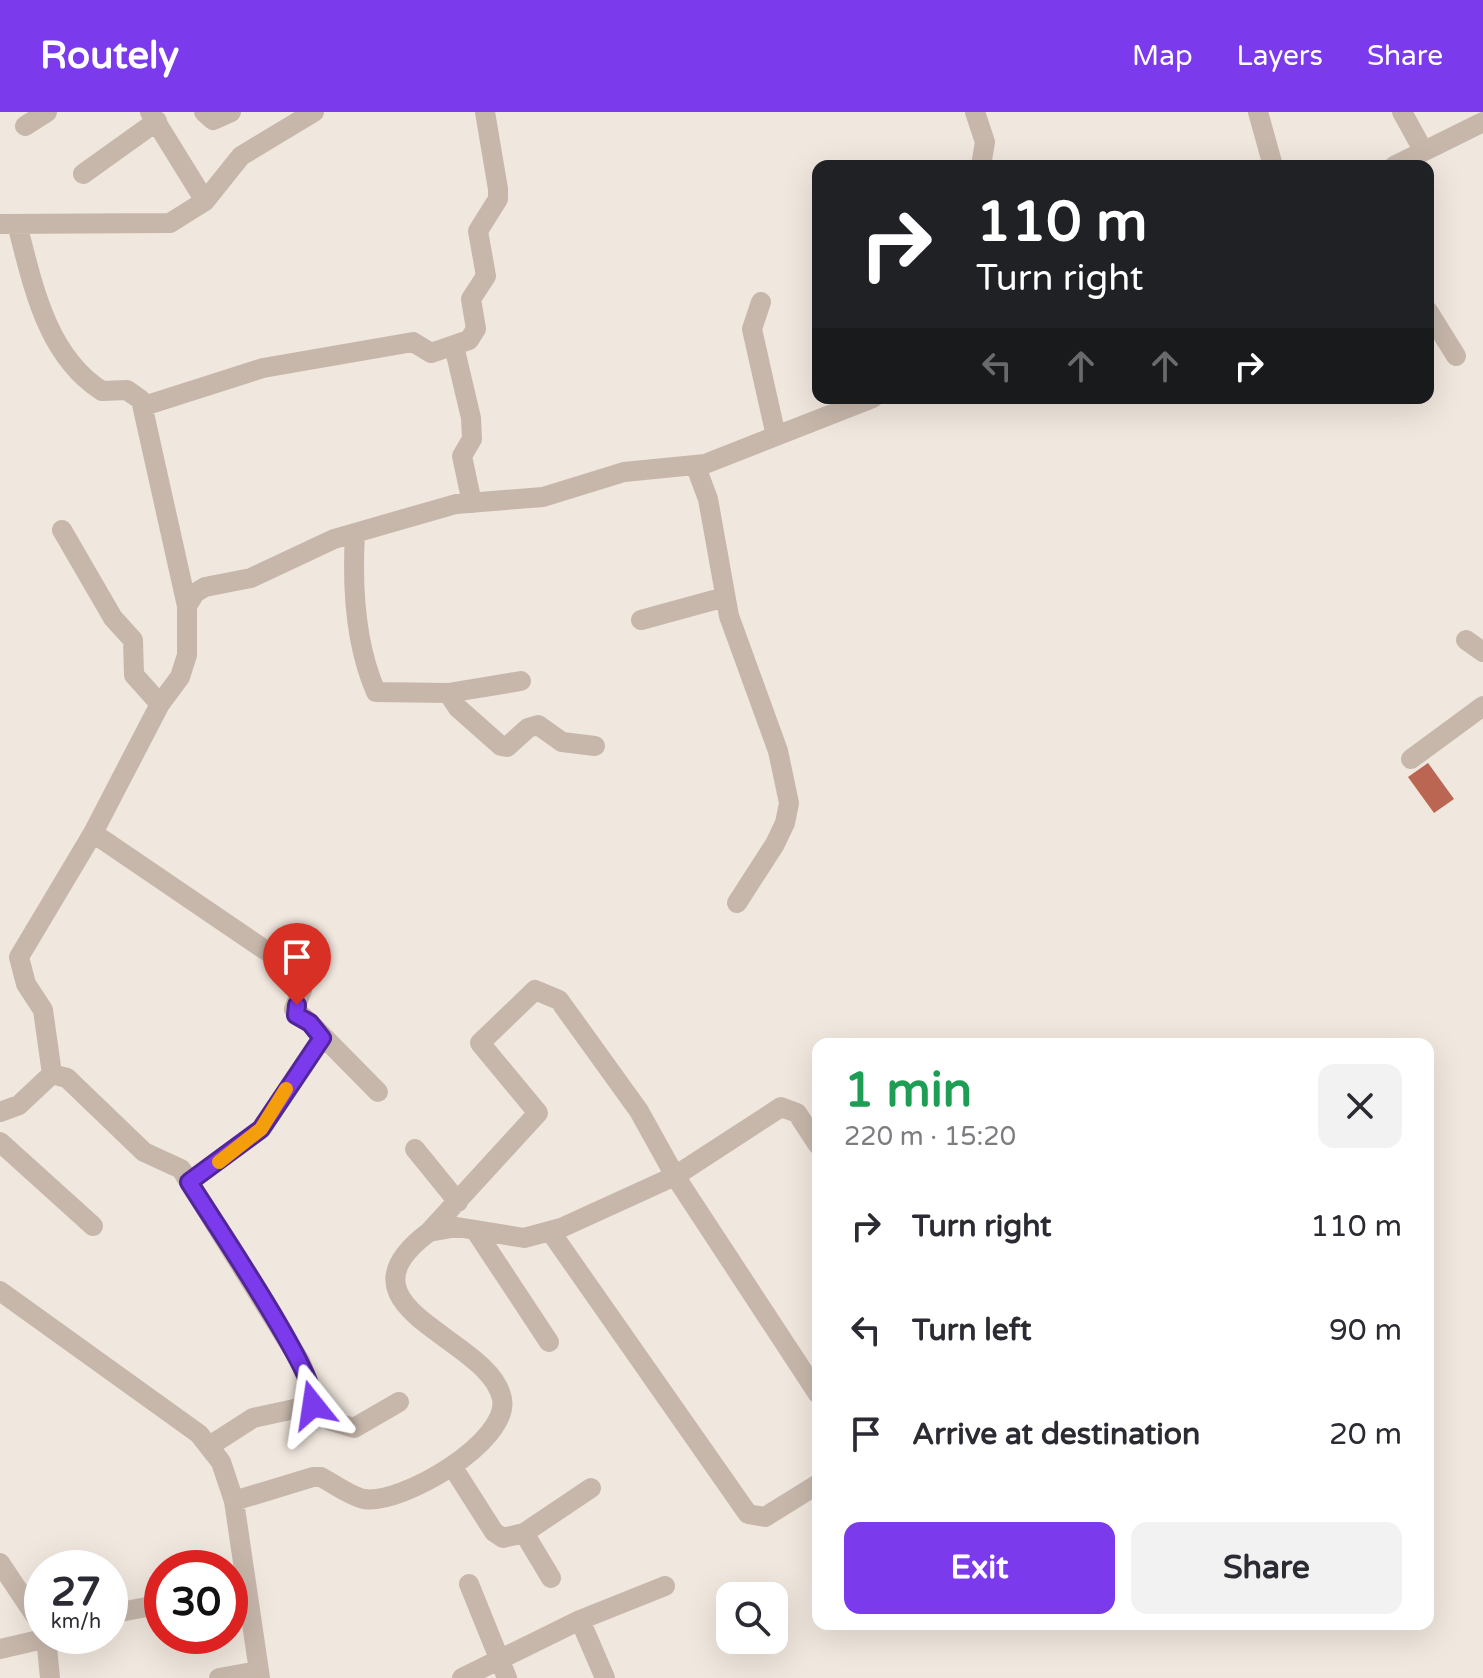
<!DOCTYPE html>
<html lang="en">
<head>
<meta charset="utf-8">
<style>
  :root { --surface:#fff; --page:#f2f2f3; --text:#2b2b33; --muted:#7c7c81; --accent:#7c3aed }
  body { margin:0; font-family:"Varela Round",sans-serif; background:var(--page); color:var(--text); height:100vh; display:flex; flex-direction:column; font-size:30px; white-space:nowrap }
  * { box-sizing:border-box; margin:0 }
  p { font-size:26px; color:var(--muted) }
  .icon { flex:none; width:44px; height:44px; fill:none; stroke:currentColor; stroke-width:2; stroke-linecap:round; stroke-linejoin:round }
  .map { position:relative; flex:1; overflow:hidden }
  .panel { position:absolute; left:812px; top:926px; width:622px; height:592px; display:flex; flex-direction:column; background:var(--surface); border-radius:16px; box-shadow:0 8px 32px #0002 }
  .panel>* { flex:none }
  .guide { position:absolute; left:812px; top:48px; width:622px; height:244px; border-radius:16px; box-shadow:0 8px 32px #0002; background:#202124; color:#fff; overflow:hidden }
  .tools { position:absolute; left:716px; top:1470px; display:grid; gap:16px }
  .tools a { display:grid; place-items:center; width:72px; height:72px; border-radius:16px; background:var(--surface); box-shadow:0 8px 32px #0002; font-size:40px }
  .speed { position:absolute; left:24px; top:1438px; display:flex; gap:16px; font-size:40px; font-weight:700; text-align:center }
  .speed>* { display:grid; place-content:center; width:104px; height:104px; border-radius:50%; background:var(--surface); box-shadow:0 8px 32px #0002; line-height:1 }
  .speed small { font-size:20px; font-weight:400 }
  .speed .limit { border:12px solid #d22; background:#fff; color:#111 }
  .pin { position:absolute; display:grid; place-items:center; width:68px; height:68px; color:#fff; margin:-82px -34px; border-radius:50% 50% 50% 0; rotate:-45deg; box-shadow:0 0 8px #0007 }
  .pin .icon { rotate:45deg }
  .me { position:absolute; width:88px; margin:-44px; rotate:345deg; stroke-linejoin:round; filter:drop-shadow(0 0 6px #0008) }
  .turn { display:flex; align-items:center; gap:28px; height:168px; padding:0 32px; font-size:36px }
  .turn .icon { width:104px; height:104px; stroke-width:2.5 }
  .turn b { display:block; font-size:56px; line-height:68px }
  .lanes { display:flex; align-items:center; height:76px; padding:0 32px; background:#0003; justify-content:center; gap:40px; direction:ltr }
  .lanes .off { opacity:.35 }
  .round { display:grid; place-items:center; flex:none; width:84px; height:84px; border-radius:16px; background:var(--page) }
  .summary { display:flex; align-items:center; justify-content:space-between; height:136px; padding:0 32px }
  h1 { font-size:48px; font-weight:700; line-height:60px; color:#1e9e55 }
  .button { display:flex; gap:16px; margin-top:auto; padding:16px 32px }
  .button a { flex:1; height:92px; border-radius:16px; background:var(--accent); color:#fff; font-size:32px; font-weight:700; line-height:92px; text-align:center }
  .button a+a { background:var(--page); color:var(--text) }
  ul { padding:0; list-style:none }
  li { display:flex; align-items:center; gap:24px; height:104px; padding:0 32px }
  li div { flex:1 }
  li b { display:block; font-size:30px }
  li em { font-style:normal }
  header { display:flex; align-items:center; gap:48px; box-sizing:border-box; height:112px; padding:0 40px; background:var(--accent); color:#fff }
  header strong { font-size:38px }
  nav { display:flex; gap:44px; margin-inline-start:auto; font-size:28px }
  .map>svg:first-child { display:block }
  .building { fill:#ba6652 }
  .lines { fill:none; stroke-linecap:round; stroke-linejoin:round }
  .minor { stroke:#c7b7ab; stroke-width:20 }
  .route-casing { stroke:#51269a; stroke-width:20 }
  .route { stroke:#7c3aed; stroke-width:14 }
  .slow { stroke:#f59e0b; stroke-width:14 }
</style>
</head>
<body>
<header>
<strong>Routely</strong>
<nav><a>Map</a><a>Layers</a><a>Share</a></nav>
</header>
<div class="map">
<svg width="1483" height="1566" viewBox="0 0 1483 1566">
  <rect width="100%" height="100%" fill="#f0e7de"/>
  <path class="building" d="M1428 651 1454 687 1434 701 1408 665Z"/>
  <g class="lines">
    <path class="minor" d="M150 0 205 89
      M204 0 213 8 231 0
      M975 0 985 30 981 54
      M1258 0 1273 54
      M1402 0 1423 38
      M25 14 47 0
      M1394 54 1483 10
      M83 62 157 9
      M0 112 170 111 205 89 241 44 314 0
      M17 112C33 173 46 243 102 279L127 278 141 288 187 494V543L180 565 160 592 93 721 19 845 26 872 43 898 52 962
      M761 190 752 217 776 324
      M1428 199 1456 244
      M454 234 471 306 472 327 462 344 472 391
      M144 294 263 256 413 230 431 241 469 228 476 217 471 187 486 164 478 119 498 87V77L485 0
      M696 355 708 387 729 504 778 639 789 691 785 711 775 732 737 791
      M62 418 113 506 133 528 134 563 160 592
      M355 422C352 474 355 532 376 580L448 581 458 596 501 634 507 635 528 616 538 613 562 630 595 634
      M187 494 195 481 205 475 251 466 334 427 456 392 543 385 624 360 705 352 873 286
      M641 508 725 485
      M1466 528 1483 540
      M448 581 521 569
      M1411 647 1483 594
      M93 721 293 857 302 878 294 897 310 911 378 980
      M52 962 67 966 144 1040 181 1057 300 1249 315 1286 313 1293 253 1306 211 1333
      M0 1000 19 993 52 962
      M0 1030 93 1114
      M415 1037 458 1090
      M189 1070 261 1017 322 926
      M475 1118 549 1230
      M550 1119 748 1402 765 1405 818 1372
      M429 1120 457 1115 524 1126 561 1116 675 1064 781 995 797 1001 818 1033
      M0 1179 199 1322 221 1350 234 1389 260 1566
      M313 1293 331 1309 354 1316 399 1290
      M452 1354 494 1420 503 1426 524 1421 591 1376
      M234 1389 313 1365H321C334 1372 350 1384 364 1387 402 1393 510 1329 502 1287 491 1225 326 1197 429 1120L538 1001 480 931 535 878 559 888 639 999 675 1064 818 1282
      M524 1421 551 1466
      M0 1451 42 1514
      M469 1472 507 1566
      M110 1502 162 1492
      M580 1508 605 1566
      M46 1524 50 1566
      M0 1537 56 1524
      M219 1566 259 1559
      M462 1566 580 1508 665 1474"/>
  </g>
  <g class="lines">
    <defs>
      <path id="route" d="M297 893 296 903 310 911 322 926 261 1017 189 1070C209 1103 322 1268 313 1293"/>
    </defs>
    <use href="#route" class="route-casing"/>
    <use href="#route" class="route"/>
    <path class="slow" d="M219 1050 261 1017 286 977"/>
  </g>
</svg>
<div class="tools">
<a><svg class="icon" aria-label="search" viewBox="0 0 24 24"><circle cx="10" cy="10" r="6"/><path d="M15 15l6 6"/></svg></a>
</div>
<div class="speed"><div>27<small>km/h</small></div><div class="limit">30</div></div>
<div class="pin" style="left:297px;top:893px;background:#d93025"><svg class="icon" aria-label="arrive" viewBox="0 0 24 24"><path d="M6 21V4h12l-3 4 3 4H6"/></svg></div>
<svg class="me" style="left:313px;top:1293px" viewBox="-20 -20 40 40"><path d="M0-17L14 15 0 8-14 15z" fill="#7c3aed" stroke="#fff" stroke-width="4"/></svg>
<div class="guide">
<div class="turn"><svg class="icon" aria-label="right" viewBox="0 0 24 24"><path d="M7 20v-9h11M14 6l5 5-5 5"/></svg><div><b>110 m</b>Turn right</div></div>
<div class="lanes"><svg class="icon off" aria-label="left" viewBox="0 0 24 24"><path d="M17 20v-9H6M10 6l-5 5 5 5"/></svg><svg class="icon off" aria-label="ahead" viewBox="0 0 24 24"><path d="M12 20V5M6 11l6-6 6 6"/></svg><svg class="icon off" aria-label="ahead" viewBox="0 0 24 24"><path d="M12 20V5M6 11l6-6 6 6"/></svg><svg class="icon" aria-label="right" viewBox="0 0 24 24"><path d="M7 20v-9h11M14 6l5 5-5 5"/></svg></div>
</div>
<section class="panel">
<div class="summary"><div><h1>1 min</h1><p>220 m · 15:20</p></div><a class="round"><svg class="icon" aria-label="close" viewBox="0 0 24 24"><path d="M6 6l12 12M18 6L6 18"/></svg></a></div>
<ul>
<li><svg class="icon" aria-label="right" viewBox="0 0 24 24"><path d="M7 20v-9h11M14 6l5 5-5 5"/></svg><div><b>Turn right</b></div><em>110 m</em></li>
<li><svg class="icon" aria-label="left" viewBox="0 0 24 24"><path d="M17 20v-9H6M10 6l-5 5 5 5"/></svg><div><b>Turn left</b></div><em>90 m</em></li>
<li><svg class="icon" aria-label="arrive" viewBox="0 0 24 24"><path d="M6 21V4h12l-3 4 3 4H6"/></svg><div><b>Arrive at destination</b></div><em>20 m</em></li>
</ul>
<div class="button"><a>Exit</a><a>Share</a></div>
</section>
</div>
</body>
</html>
